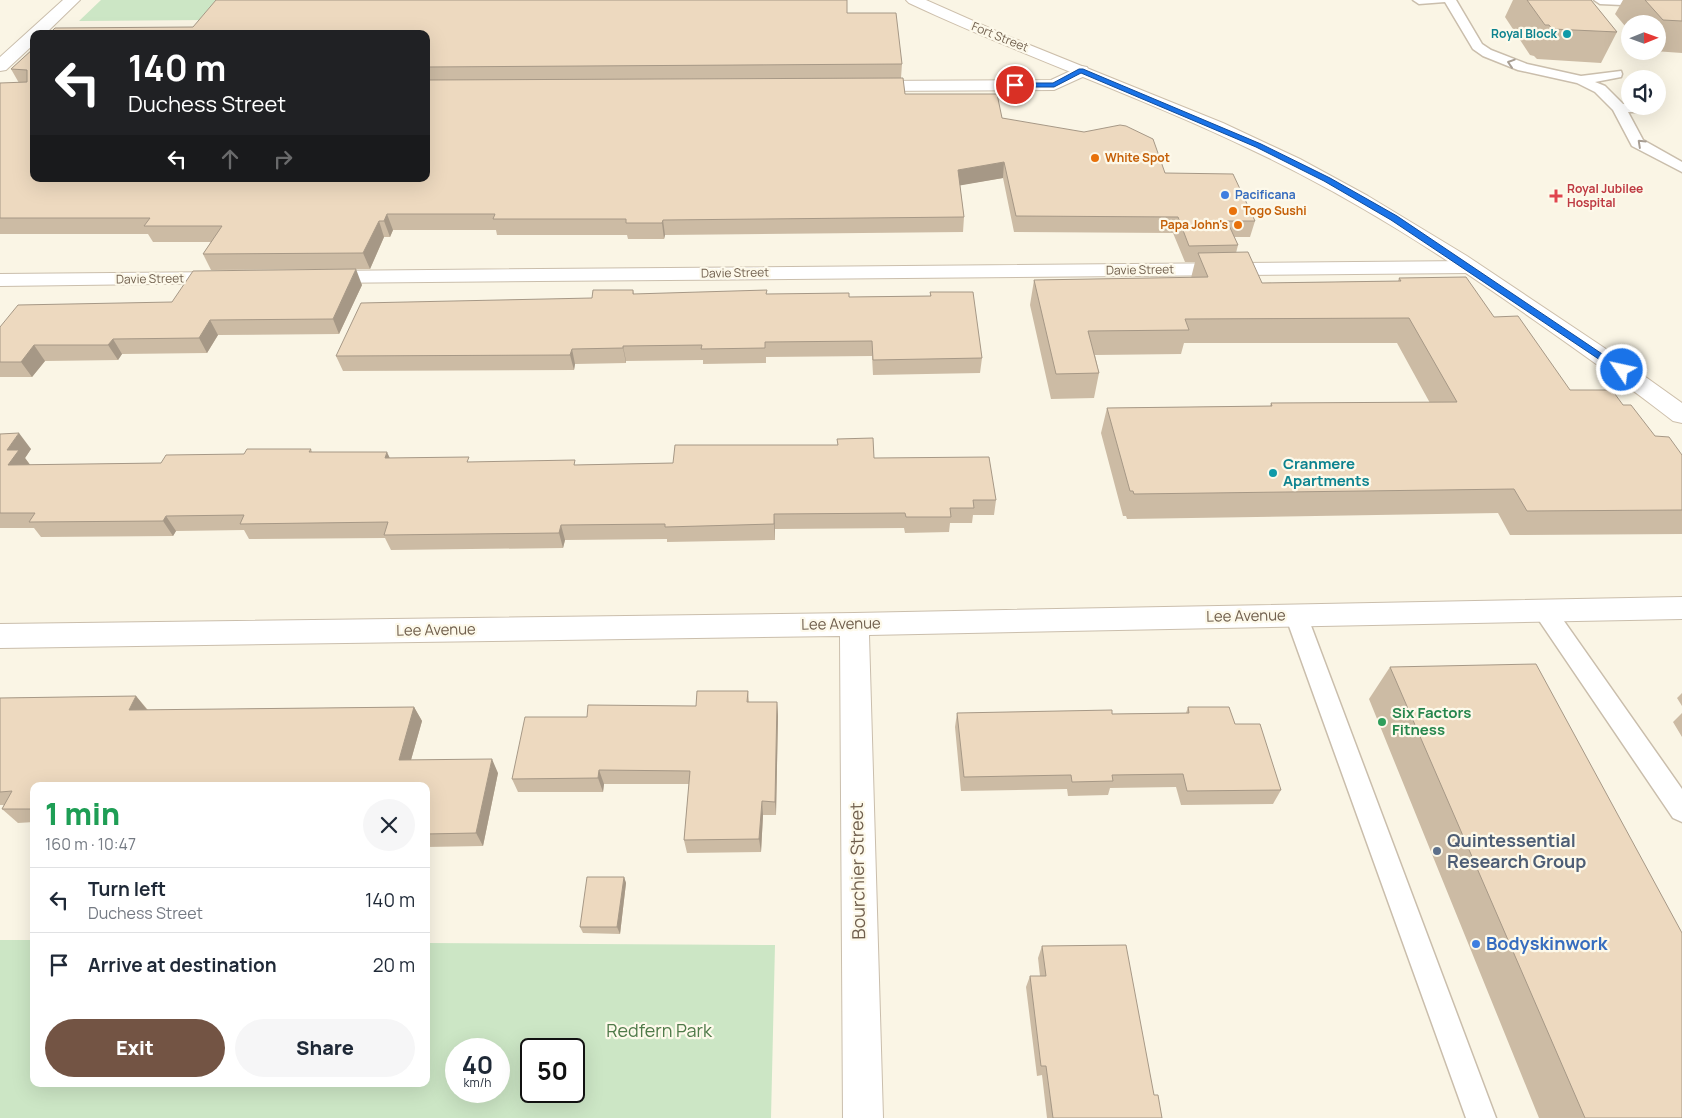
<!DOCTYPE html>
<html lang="en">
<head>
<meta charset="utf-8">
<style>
  :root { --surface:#fff; --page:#f6f6f7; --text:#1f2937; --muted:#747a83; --line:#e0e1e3; --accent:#735444 }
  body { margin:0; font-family:Manrope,sans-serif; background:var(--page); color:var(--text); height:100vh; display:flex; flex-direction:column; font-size:19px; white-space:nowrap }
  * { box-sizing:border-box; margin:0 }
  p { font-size:16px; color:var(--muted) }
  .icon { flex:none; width:28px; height:28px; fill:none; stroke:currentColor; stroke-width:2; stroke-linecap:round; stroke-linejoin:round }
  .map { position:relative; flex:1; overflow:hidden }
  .sheet { position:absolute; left:30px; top:782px; width:400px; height:305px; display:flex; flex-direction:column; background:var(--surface); border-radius:10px; box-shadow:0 5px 20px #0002 }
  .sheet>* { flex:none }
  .banner { position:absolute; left:30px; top:30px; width:400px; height:152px; border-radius:10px; box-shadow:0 5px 20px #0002; background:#202124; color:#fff; overflow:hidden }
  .needle { width:32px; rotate:89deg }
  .fabs { position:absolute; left:1621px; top:15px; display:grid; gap:10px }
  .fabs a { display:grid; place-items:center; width:45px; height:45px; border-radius:50%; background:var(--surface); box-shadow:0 5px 20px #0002; font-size:25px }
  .speed { position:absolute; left:445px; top:1038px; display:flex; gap:10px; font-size:25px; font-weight:700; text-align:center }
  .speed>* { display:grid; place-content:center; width:65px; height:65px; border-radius:50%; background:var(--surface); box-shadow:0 5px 20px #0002; line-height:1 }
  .speed small { font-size:12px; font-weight:400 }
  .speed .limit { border:2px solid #111; border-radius:8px; background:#fff; color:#111 }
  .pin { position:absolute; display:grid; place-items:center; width:42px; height:42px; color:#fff; margin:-21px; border:2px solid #fff; border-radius:50%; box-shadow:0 1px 5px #0007 }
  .me { position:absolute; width:55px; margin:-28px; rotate:304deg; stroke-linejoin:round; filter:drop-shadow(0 0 4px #0008) }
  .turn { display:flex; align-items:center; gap:18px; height:105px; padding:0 15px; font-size:22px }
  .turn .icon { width:65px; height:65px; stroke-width:2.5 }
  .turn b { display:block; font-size:35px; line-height:42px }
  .lanes { display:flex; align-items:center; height:48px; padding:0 15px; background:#0003; justify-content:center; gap:25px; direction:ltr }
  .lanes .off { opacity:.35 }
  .round { display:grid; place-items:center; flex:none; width:52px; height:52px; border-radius:26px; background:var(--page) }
  .headline { display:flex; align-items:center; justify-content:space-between; height:85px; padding:0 15px }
  h1 { font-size:30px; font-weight:800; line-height:38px; color:#1e9e55 }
  .primary-button { display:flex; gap:10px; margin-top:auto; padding:10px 15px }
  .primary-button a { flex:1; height:58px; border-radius:30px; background:var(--accent); color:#fff; font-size:20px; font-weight:800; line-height:58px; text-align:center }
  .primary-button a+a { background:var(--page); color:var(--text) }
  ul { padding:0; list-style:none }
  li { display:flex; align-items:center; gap:15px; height:65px; padding:0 15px; border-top:1px solid var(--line) }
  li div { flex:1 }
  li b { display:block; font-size:19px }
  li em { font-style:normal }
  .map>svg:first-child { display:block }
  .green { fill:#cce6c5; fill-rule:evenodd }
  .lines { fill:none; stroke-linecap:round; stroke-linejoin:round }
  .lane-casing { stroke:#cabeac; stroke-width:3 }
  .street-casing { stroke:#cabeac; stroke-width:2 }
  .secondary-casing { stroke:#cdbfab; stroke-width:2 }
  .lane { fill:#fff; fill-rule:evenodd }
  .street { fill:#fff; fill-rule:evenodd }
  .secondary { fill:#fff; fill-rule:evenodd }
  .wall { fill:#ccbba4 }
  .shaded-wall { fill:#a69886 }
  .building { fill:#edd9bf; stroke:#a69886 }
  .oneway { stroke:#a99f94 }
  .route { fill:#1a73e8; stroke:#114b97 }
  .culture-dot { fill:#0f9aa8; stroke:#fdf9ea; stroke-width:2 }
  .food-dot { fill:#e8710a; stroke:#fdf9ea; stroke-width:2 }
  .shop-dot { fill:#3f7fe0; stroke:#fdf9ea; stroke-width:2 }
  .health-dot { fill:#e0444e; stroke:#fdf9ea; stroke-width:2 }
  .leisure-dot { fill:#2e9e5b; stroke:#fdf9ea; stroke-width:2 }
  .service-dot { fill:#5c6f8a; stroke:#fdf9ea; stroke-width:2 }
  .labels { text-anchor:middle; stroke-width:4.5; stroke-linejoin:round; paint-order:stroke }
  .far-culture-label { font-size:12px; font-weight:bold; fill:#0d838f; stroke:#fdf9ea; text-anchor:end }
  .far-street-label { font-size:12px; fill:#705f4d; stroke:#fdf9ea }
  .far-food-label { font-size:12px; font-weight:bold; fill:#c56008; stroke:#fdf9ea; text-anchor:start }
  .far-health-label { font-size:12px; font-weight:bold; fill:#be3a42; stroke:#fdf9ea; text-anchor:start }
  .far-shop-label { font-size:12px; font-weight:bold; fill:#366cbe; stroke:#fdf9ea; text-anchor:start }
  .culture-label { font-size:15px; font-weight:bold; fill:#0d838f; stroke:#fdf9ea; text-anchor:start }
  .street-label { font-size:15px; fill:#705f4d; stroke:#fdf9ea }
  .leisure-label { font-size:15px; font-weight:bold; fill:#27864d; stroke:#fdf9ea; text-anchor:start }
  .near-service-label { font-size:18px; font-weight:bold; fill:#4e5e75; stroke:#fdf9ea; text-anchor:start }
  .near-street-label { font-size:18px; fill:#705f4d; stroke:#fdf9ea }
  .near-shop-label { font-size:18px; font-weight:bold; fill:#366cbe; stroke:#fdf9ea; text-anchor:start }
  .near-park-label { font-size:18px; fill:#4f7a49; stroke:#fdf9ea }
</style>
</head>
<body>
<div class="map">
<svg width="1682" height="1118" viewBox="0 0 1682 1118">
  <rect width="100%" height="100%" fill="#faf5e5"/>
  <path class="green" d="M101 0H224L206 20 79 21Z
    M0 940H34V1084H426V943L775 945 771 1118H0ZM456 1049H499V1091H456ZM531 1049H574V1091H531Z"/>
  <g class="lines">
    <defs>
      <path id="lane" d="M1413 0H1456L1482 44 1491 50 1527 64 1581 76 1621 71 1622 74 1621 77 1595 82 1605 86 1623 104 1650 106 1652 109 1650 112H1628L1643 140 1682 162V172L1632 146 1613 110 1595 92 1577 83 1518 70 1483 56 1473 49 1445 2 1419 4Z
        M1594 0H1682V3L1667 7 1600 4Z
        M1544 601 1552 604 1682 789V822L1673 818 1536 616 1533 610 1536 604Z
        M1296 606 1304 609 1307 615 1496 1118H1466L1285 615 1288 609Z"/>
      <path id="street" d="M63 0H80L45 34H34V44L6 70 0 71V57Z
        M1081 66 1087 67 1089 71 1087 75 1054 90 866 91 860 90 857 86 860 82 866 81 1051 80Z
        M1470 261 1477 263 1481 267 1477 271 1470 273 321 283 313 282 310 277 313 272 321 271Z
        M226 272 234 273 237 278 234 283 0 286V274Z
        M1682 597V619L869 635 883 1118H843L840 636 0 648V624L854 613Z"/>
      <path id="secondary" d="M906 0H926L1005 35 1223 123 1300 159 1368 196 1467 256 1612 353 1682 403V423L1673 421C1628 386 1581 353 1534 320 1445 257 1352 197 1252 150 1140 96 1022 56 909 3Z"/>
    </defs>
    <use href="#lane" class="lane-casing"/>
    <use href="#street" class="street-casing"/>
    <use href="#secondary" class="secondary-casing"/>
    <use href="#lane" class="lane"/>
    <use href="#street" class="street"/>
    <use href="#secondary" class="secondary"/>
  </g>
  <path class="wall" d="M1513 0H1591L1617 32 1601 63 1537 59 1534 56 1530 55 1505 17Z
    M1623 0H1682V53L1654 51H1658V24H1630V32L1615 14Z
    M847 13 902 64 901 78 905 94 1002 118 1165 173 1255 221 1250 237H1234L1238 245 1236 253 1262 283 1398 281 1399 278 1494 317 1570 390 1623 405 1655 436 1682 455V534L1510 535 1498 513 1127 519 1126 516H1123L1101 433 1107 408 1270 406 1271 403H1430L1397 343H1184L1181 354 1095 355 1099 373 1094 398 1051 399 1030 305 1034 280 1191 278 1195 262H1185L1173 233 1014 232 1003 178 960 185 964 217 963 232 665 235 664 239H628L627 235H497L496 230H393L390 237H384L370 269 211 270 203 254 211 242H153L148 234H0V83H19L11 69 34 48 426 179V34L193 27Z
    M362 285 339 334 218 335 207 353 122 354 118 360 45 361 32 377H0V327L172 302Z
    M633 290 634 294H767L849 297 930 296V292L982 358 980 373 873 375 872 356 766 357V363L703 364V360L626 361V363L575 364 574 370 343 371 336 356 592 298Z
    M0 434 31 449 25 458 30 465 161 463 244 454 311 449 312 452 390 458 471 462 576 465 673 463 874 458 996 500 994 515H973L972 523H950L949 532 905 533 904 528 775 529V540L667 542V539L565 540 563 548 391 550 385 538 249 539 244 530 176 531 173 536 41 537 34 528H0Z
    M1390 667 1682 1118H1539L1369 699Z
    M748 691 749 702H777L778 716 776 815H763L761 852 687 853 684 840 689 784H604L603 792H518L512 779 587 717 696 706Z
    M1682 693V706L1677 698Z
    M136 696 148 710 414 707 422 721 411 760 498 773 483 846 426 847V786H34V822L18 823 2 809 4 805H0V698Z
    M1188 707 1235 724 1281 790 1273 804 1181 805 1176 787 1110 788 1108 795 1068 796 1067 789 961 791 955 727 957 713 1112 714 1186 713Z
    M1682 713V737L1673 722Z
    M624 877 626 883 620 934 583 933 580 927Z
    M1042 946 1154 1095 1162 1118H1047L1042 1075 1037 1076 1026 987 1030 976H1040L1038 958Z"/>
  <path class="shaded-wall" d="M1004 162 1003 178 957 186 958 170Z
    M387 214 393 230 390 237 384 221Z
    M663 220 665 235 664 239 662 223Z
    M379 221 384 237 370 269 363 253Z
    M356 269 362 285 339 334 333 319Z
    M210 320 218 335 207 353 199 338Z
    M113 339 122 354 118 360 108 345Z
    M34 345 45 361 32 377 21 362Z
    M623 346 626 361V363L623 348Z
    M572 349 575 364 574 370 570 355Z
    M19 433 31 449 25 458 31 466 8 465 7 450Z
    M387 452 394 467 385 458Z
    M774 514 775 529V540L774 524Z
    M166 516 176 531 173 536 163 521Z
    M561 525 565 540 563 548 559 533Z
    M136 696 148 711 129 710Z
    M777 702 778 716 776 815 775 802Z
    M414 707 422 721 407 774 399 760Z
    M492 759 498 773 483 846 476 833Z
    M599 770 604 784 603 792 598 778Z
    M762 801 763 815 761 852 759 839Z
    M624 877 626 883 620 934 617 927Z"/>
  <path class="building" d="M216 0H847V13H896L902 64 426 67V34H49L55 28 193 27Z
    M1527 0H1591L1617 32 1552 29 1549 25H1545Z
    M1645 0H1682V21L1663 20Z
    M34 48V179H426V80L903 78 905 94H997L1002 118 1084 132 1120 125 1126 126 1153 139 1165 173 1233 174 1255 221H1227L1238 245 1189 246 1178 217 1016 216 1004 162 958 170 964 217 663 220 662 223H626V219H493L495 214H387L384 221H379L363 253 203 254 222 226H144L150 218H0V83L27 82V70L11 69Z
    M1248 252 1262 283 1401 281 1399 278 1466 277 1494 317 1518 316 1570 390H1612L1623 405H1631L1655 436 1669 437 1682 455V510L1527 511 1514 489 1134 494 1133 491H1130L1107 408 1272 406 1271 403 1457 402 1409 318 1185 319 1189 330 1088 331 1099 373 1056 374 1034 280 1208 277 1198 253Z
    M356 269 333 319 210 320 199 338 113 339 108 345H34L21 362H0V327L18 305 172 302 193 271Z
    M593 290H633V294L767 290 766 294 849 293V297L931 296 930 292H973L982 358 873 360 872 341 765 342V348L701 349 702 345 623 346V348L572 349 570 355 336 356 361 303 592 298Z
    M19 433 7 450H19L8 465 161 463 166 455 244 454 247 449H311L309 452H387L385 458 469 457 467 462 575 460 574 465 673 463 675 445H838L837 439 873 438 874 458 989 457 996 500H973L974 508H950L951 517H906L905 513 774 514V524L665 527V524L561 525 559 533 384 535 388 522 240 524 244 515 166 516 163 521 29 522 35 513H0V434Z
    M1536 664 1682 933V1118H1585L1390 667Z
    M697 691H748L747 702H777L775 802 762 801 759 839 684 840 690 771 599 770 598 778 512 779 525 717H587L588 705 696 706Z
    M136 696 129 710 414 707 399 760 492 759 476 833 426 834V786H34V809H2L12 791 0 792V698Z
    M1188 707H1229L1235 724H1260L1281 790 1187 791 1183 774 1112 775 1113 781 1072 782 1071 775 964 777 957 713 1112 710V714L1189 713Z
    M587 877H624L617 927H580Z
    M1126 945 1154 1095H1158L1162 1118H1053L1046 1066H1041L1030 976H1046L1042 946Z"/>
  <defs><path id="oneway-chevron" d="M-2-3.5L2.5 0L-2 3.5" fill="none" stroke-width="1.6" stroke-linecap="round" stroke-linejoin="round" transform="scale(1.25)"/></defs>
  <g class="oneway">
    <use href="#oneway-chevron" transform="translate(1511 63) rotate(-162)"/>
    <use href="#oneway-chevron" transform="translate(1641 143) rotate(-137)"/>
  </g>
  <path class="route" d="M1079 69H1083L1261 144 1330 178 1397 216 1626 370 1618 372 1391 220 1324 181 1256 147 1081 73 1054 87H1015L1011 85 1015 83H1053Z"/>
  <g class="culture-dot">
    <circle cx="1567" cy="34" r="5"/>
    <circle cx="1273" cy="473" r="5"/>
  </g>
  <g class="food-dot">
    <circle cx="1095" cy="158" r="5"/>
    <circle cx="1233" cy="211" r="5"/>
    <circle cx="1238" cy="225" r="5"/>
  </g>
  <g class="shop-dot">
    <circle cx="1225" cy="195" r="5"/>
    <circle cx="1476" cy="944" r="5"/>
  </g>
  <path class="health-dot" d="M1553.5 188.5h5v5h5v5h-5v5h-5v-5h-5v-5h5z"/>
  <circle class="leisure-dot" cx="1382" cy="722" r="5"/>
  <circle class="service-dot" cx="1437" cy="851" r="5"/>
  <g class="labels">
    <g class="far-culture-label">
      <text x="1557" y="38">Royal Block</text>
    </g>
    <g class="far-street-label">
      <text transform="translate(1000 37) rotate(22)" y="4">Fort Street</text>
      <text transform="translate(1140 270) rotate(-1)" y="4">Davie Street</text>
      <text transform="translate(735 273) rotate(-1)" y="4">Davie Street</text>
      <text transform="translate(150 279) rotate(-1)" y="4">Davie Street</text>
    </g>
    <g class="far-food-label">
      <text x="1105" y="162">White Spot</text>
      <text x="1243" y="215">Togo Sushi</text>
      <text x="1228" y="229" text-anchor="end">Papa John's</text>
    </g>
    <g class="far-health-label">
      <text x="1567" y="193">Royal Jubilee<tspan x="1567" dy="14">Hospital</tspan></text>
    </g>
    <g class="far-shop-label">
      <text x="1235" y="199">Pacificana</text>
    </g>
    <g class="culture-label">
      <text x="1283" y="469">Cranmere<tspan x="1283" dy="17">Apartments</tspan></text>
    </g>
    <g class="street-label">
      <text transform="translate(1246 616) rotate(-1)" y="5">Lee Avenue</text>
      <text transform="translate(841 624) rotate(-1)" y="5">Lee Avenue</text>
      <text transform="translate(436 630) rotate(-1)" y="5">Lee Avenue</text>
    </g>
    <g class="leisure-label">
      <text x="1392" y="718">Six Factors<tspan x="1392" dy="17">Fitness</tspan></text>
    </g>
    <g class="near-service-label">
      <text x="1447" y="847">Quintessential<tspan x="1447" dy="21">Research Group</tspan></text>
    </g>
    <g class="near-street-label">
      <text transform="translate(858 871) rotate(-91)" y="6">Bourchier Street</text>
    </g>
    <g class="near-shop-label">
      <text x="1486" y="950">Bodyskinwork</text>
    </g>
    <g class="near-park-label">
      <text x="659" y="1037">Redfern Park</text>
    </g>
  </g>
</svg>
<div class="fabs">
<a><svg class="needle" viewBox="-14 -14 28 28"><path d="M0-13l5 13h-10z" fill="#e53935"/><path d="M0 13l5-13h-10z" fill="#747a83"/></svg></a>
<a><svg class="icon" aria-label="sound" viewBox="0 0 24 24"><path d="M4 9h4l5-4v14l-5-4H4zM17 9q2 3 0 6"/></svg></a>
</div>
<div class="speed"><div>40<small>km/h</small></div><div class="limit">50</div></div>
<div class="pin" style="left:1015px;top:85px;background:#d93025"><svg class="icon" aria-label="arrive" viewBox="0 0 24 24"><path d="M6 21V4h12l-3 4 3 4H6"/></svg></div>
<svg class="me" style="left:1622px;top:370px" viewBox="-20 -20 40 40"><circle r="17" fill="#1a73e8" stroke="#fff" stroke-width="3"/><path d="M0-11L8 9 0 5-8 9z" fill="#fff"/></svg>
<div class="banner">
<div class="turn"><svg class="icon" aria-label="left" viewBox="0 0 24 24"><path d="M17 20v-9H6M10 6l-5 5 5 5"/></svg><div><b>140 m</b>Duchess Street</div></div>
<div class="lanes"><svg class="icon" aria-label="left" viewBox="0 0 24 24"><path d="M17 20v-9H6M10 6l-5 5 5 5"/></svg><svg class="icon off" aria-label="ahead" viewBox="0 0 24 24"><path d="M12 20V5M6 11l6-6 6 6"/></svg><svg class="icon off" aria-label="right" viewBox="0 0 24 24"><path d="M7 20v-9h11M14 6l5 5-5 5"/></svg></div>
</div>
<section class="sheet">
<div class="headline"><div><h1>1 min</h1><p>160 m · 10:47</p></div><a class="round"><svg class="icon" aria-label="close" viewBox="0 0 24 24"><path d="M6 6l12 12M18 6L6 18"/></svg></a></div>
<ul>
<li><svg class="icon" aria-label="left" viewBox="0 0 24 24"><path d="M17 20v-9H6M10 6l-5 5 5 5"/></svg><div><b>Turn left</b><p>Duchess Street</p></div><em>140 m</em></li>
<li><svg class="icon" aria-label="arrive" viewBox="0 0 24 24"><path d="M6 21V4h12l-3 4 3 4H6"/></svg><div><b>Arrive at destination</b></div><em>20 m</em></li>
</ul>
<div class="primary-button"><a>Exit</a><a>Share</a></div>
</section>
</div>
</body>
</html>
